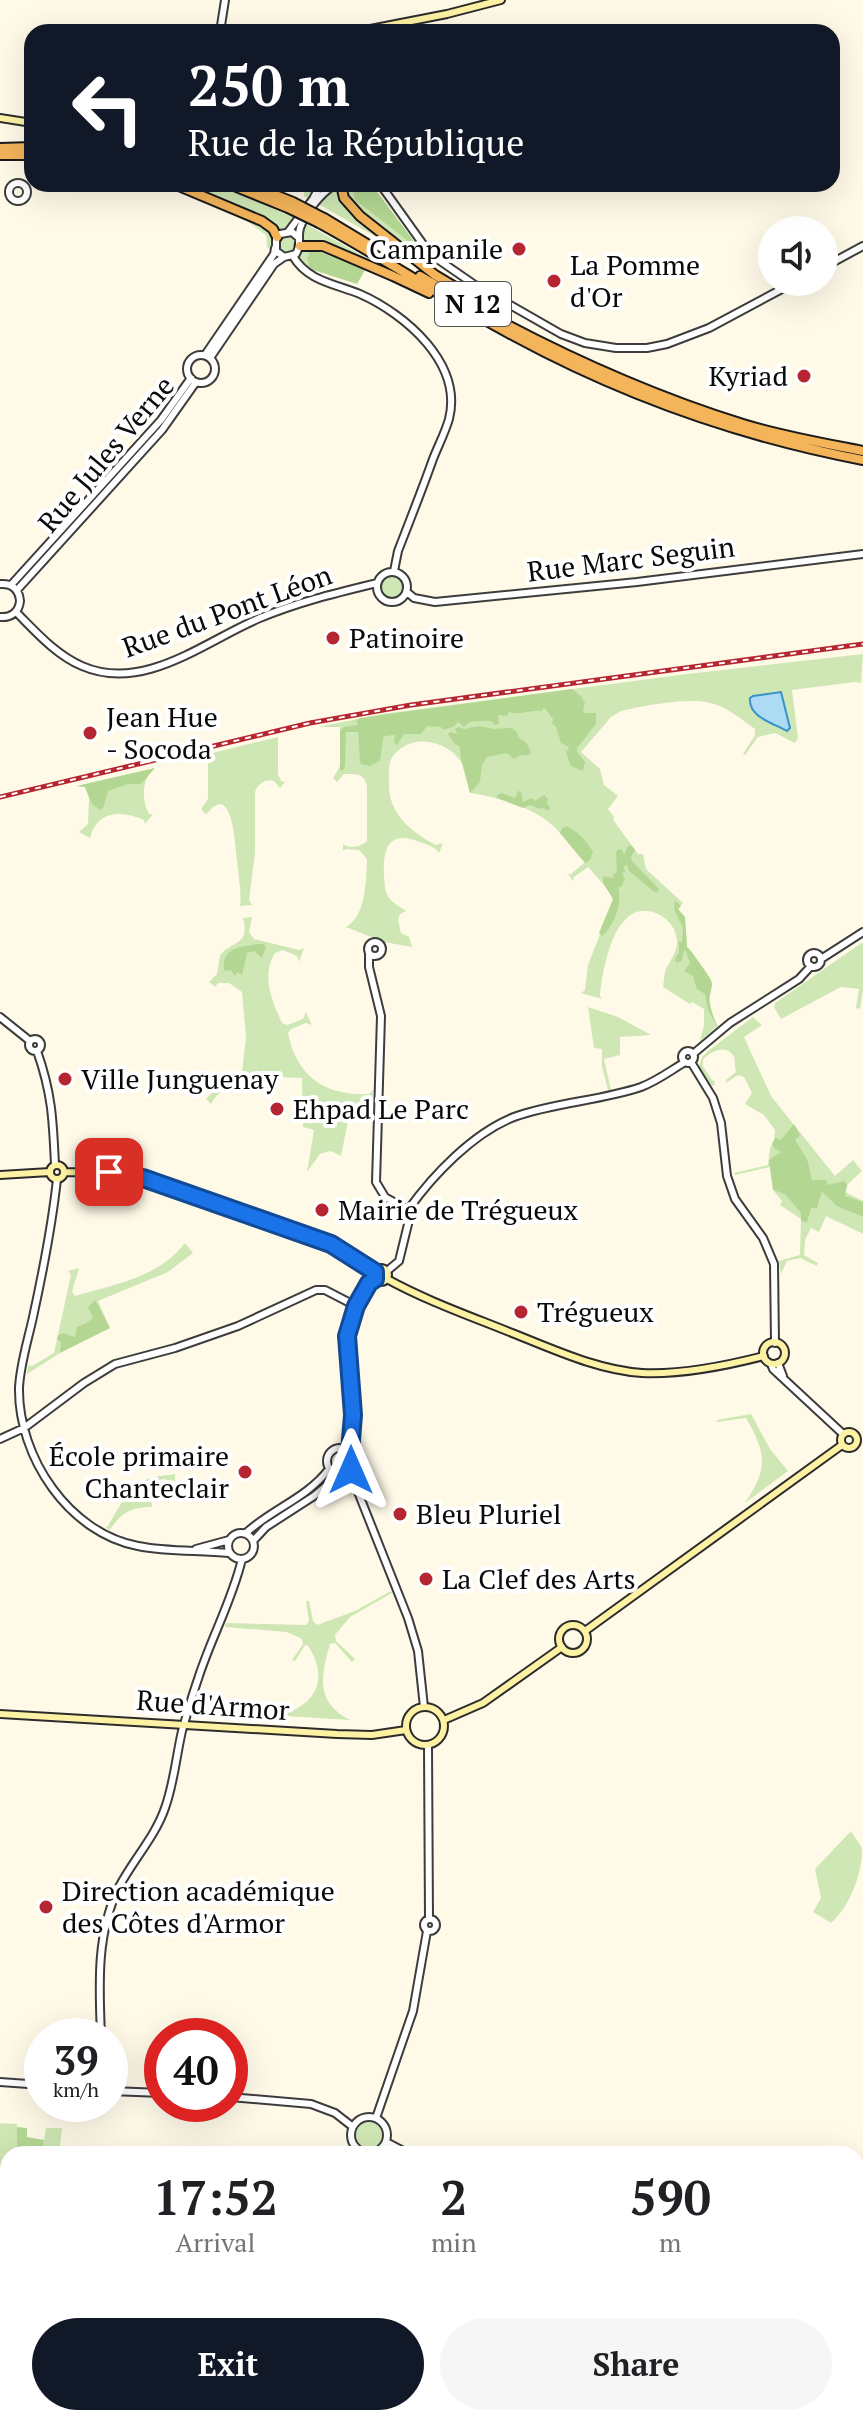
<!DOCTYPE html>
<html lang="en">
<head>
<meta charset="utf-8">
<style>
  :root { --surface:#fff; --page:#f6f6f6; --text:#202124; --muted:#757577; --accent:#111827 }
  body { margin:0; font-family:"PT Serif",serif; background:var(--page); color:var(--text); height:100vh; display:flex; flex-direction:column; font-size:30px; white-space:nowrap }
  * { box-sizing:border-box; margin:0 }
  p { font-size:26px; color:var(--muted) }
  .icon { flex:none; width:44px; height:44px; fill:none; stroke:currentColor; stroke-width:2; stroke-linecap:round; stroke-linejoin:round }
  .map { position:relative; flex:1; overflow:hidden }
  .details { position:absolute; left:0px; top:2146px; width:864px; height:280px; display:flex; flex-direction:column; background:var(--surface); border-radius:24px 24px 0 0; box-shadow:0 8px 32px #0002 }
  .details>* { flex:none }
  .guide { position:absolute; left:24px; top:24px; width:816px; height:168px; border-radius:24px; box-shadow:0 8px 32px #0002; background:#111827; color:#fff; overflow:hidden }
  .tools { position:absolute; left:758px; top:216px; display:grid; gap:16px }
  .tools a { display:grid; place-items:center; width:80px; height:80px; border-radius:50%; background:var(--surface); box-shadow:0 8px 32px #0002; font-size:40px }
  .speed { position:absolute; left:24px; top:2018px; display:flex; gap:16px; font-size:40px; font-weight:700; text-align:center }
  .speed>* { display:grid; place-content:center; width:104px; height:104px; border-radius:50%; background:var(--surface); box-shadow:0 8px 32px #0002; line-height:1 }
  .speed small { font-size:20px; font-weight:400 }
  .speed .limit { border:12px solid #d22; background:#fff; color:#111 }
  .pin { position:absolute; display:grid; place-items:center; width:68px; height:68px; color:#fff; margin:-34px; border-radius:16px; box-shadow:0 4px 12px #0006 }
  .me { position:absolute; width:88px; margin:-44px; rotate:0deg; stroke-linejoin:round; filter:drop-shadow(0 0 6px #0008) }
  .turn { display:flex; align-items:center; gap:28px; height:168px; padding:0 32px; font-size:36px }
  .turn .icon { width:104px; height:104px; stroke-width:2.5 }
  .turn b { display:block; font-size:56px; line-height:68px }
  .eta { display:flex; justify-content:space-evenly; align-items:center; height:136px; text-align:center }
  .eta b { font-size:48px; font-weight:800; line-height:56px }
  .primary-button { display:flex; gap:16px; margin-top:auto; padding:16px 32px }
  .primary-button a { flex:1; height:92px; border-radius:48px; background:var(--accent); color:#fff; font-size:32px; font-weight:800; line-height:92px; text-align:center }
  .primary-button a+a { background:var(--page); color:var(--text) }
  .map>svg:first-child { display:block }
  .green { fill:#cfe7b4 }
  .forest { fill:#b3d793 }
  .water { fill:#aedbf4; stroke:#3792ca; stroke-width:2 }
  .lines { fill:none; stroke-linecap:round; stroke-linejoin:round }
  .tertiary-casing { stroke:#3d3d3d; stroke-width:10 }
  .secondary-casing { stroke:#2c2c2c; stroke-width:10 }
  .trunk-casing { stroke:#1b1b1b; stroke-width:12 }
  .tertiary { stroke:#fff; stroke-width:6 }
  .secondary { stroke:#fdf2a4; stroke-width:6 }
  .trunk { stroke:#f4b45a; stroke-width:8 }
  .rail-casing { stroke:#b62630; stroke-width:5 }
  .rail { stroke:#fff; stroke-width:2; stroke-dasharray:6; stroke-linecap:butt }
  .trunk-bridge-casing { stroke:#1b1b1b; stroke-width:12; stroke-linecap:butt }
  .trunk-bridge { stroke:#f4b45a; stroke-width:8 }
  .route-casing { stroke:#114b97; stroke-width:20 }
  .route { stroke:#1a73e8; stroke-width:14 }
  .poi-dot { fill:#b62630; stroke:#fff; stroke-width:3 }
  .labels { text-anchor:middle; stroke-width:8; stroke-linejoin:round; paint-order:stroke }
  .shield { fill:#fff; stroke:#545454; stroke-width:2 }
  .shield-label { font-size:26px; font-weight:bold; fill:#0a0a0a }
  .poi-label { font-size:28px; fill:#0a0a0a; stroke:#fff; text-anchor:start }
  .street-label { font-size:28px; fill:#0a0a0a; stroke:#fff }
</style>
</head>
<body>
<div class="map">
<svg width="863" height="2426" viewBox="0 0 863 2426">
  <rect width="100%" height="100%" fill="#fffae8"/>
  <path class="green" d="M169 184H206L236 193 295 218 383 267V277L318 251 307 258 310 269 286 261 267 247 266 235 240 216 169 187Z
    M305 184H376L378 193 369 187 355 200 422 252 429 263 402 243 394 247 304 196Z
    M380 586a12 12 0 1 1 24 0a12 12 0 1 1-24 0Z
    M863 654 861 683 855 682 792 690 798 738 795 743 775 733 758 737 745 755 743 754 755 735V729C741 719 727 707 710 703 692 697 641 706 621 711L611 717 581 752 600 769 604 785 618 796 608 809 615 818H613L614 821 638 854H643L646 869 683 903 678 909 685 917 687 947C692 950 710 979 711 983 712 990 709 996 710 1002 711 1011 714 1018 718 1026L700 1041 704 1025V1009L692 1002 690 1004 663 987C664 981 664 974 666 969 671 959 678 951 677 940 676 929 669 920 660 915 615 892 603 968 600 996L602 999 581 993 585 990 588 965 613 901 612 894 588 867 574 877 573 881 568 874H571L585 862C573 851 564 835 551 824 530 806 497 797 470 793 467 782 466 766 458 758 442 739 410 734 393 756 388 763 389 772 389 780 387 812 409 831 436 845L443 843 439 853C434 846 426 844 417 841 387 830 383 851 384 876 385 882 384 889 387 894 390 902 399 906 406 911L400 914 398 920 401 933 409 937 412 947 384 942 346 927C366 916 366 882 367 859L359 850 346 849 343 851V844C349 849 361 847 367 841V786C364 773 356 774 344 774L337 782 333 778 340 766V727H318L382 714 687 674Z
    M278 737V774L281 781 285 782 280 788 274 781C264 779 258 784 255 792V853L249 900 252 905 240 906C242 892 238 875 237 860 235 847 233 778 206 815L201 809 208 799V754Z
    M155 768C142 777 141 801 149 814H153L145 824 144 820C123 810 97 810 90 838L79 832 88 824 89 798 85 787 77 786Z
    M252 917 249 932 254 939 299 950 304 948 299 962 297 956 283 950 275 953C261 976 272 1001 282 1023L287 1025 303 1019 306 1012 312 1025 306 1023 291 1029 288 1033C297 1077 325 1096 369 1094L373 1090 372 1112 350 1111 341 1156 331 1151 320 1154 307 1172 314 1130 303 1127 302 1078C268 1077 231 1070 211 1104L206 1099 216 1088 220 1077 226 1081 236 1079 242 1072 246 1037 242 992 229 983H218L215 987 209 982 217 974 220 955C234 940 250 945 243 918Z
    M863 942V990L860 1009 856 1008 859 989 841 987 781 1019 774 1007 775 1003Z
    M588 1007 618 1017 651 1035 620 1037V1055L604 1059 611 1090H608L602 1067V1049L594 1048Z
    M753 1017 762 1025 744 1037 771 1096 835 1176 853 1160 862 1171 848 1184 845 1192 863 1201V1234L826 1216 819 1232 811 1228 805 1240 804 1255 818 1263 817 1266 800 1258 787 1261 781 1274 779 1261 800 1255 801 1219 780 1205 782 1201 773 1190 770 1167 735 1175 734 1173 768 1165 770 1148 774 1140 775 1130 764 1115 745 1104 752 1093 744 1077 738 1075 726 1083V1080L736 1072C735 1070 735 1058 734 1057 727 1043 710 1051 703 1060V1066L712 1080 715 1081 714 1086 709 1084 699 1067 702 1057 708 1051Z
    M185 1243 193 1253 168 1272 98 1301 110 1328 68 1348 27 1374 28 1365 32 1366 54 1353 71 1275 68 1271 79 1268 72 1292 75 1296C115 1284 158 1278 185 1243Z
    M751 1414 770 1449 788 1471 745 1503C768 1468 767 1455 746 1418L717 1422V1420Z
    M175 1474V1481L162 1479C149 1484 151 1495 152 1507 132 1507 120 1513 110 1530L105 1527 108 1526C119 1508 128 1486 150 1478 158 1475 167 1476 175 1474Z
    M391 1591 392 1593 350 1617 335 1635 336 1641 355 1659 352 1662 335 1643 330 1644C321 1676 315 1702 350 1720L287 1716V1713C320 1701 327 1674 308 1646L305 1645 295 1661 292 1660 303 1644 302 1639 287 1632 225 1627 226 1623 306 1625 309 1621 306 1601H309L313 1621 317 1625 355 1611Z
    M851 1831C854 1837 859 1842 862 1848 863 1873 849 1908 831 1923L813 1912 821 1898 815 1869Z
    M356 2135a13 13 0 1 1 26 0a13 13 0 1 1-26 0Z
    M0 2123 17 2124V2154H8V2171L0 2170Z
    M46 2128H62L59 2154H42Z
    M454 2418H504V2426H454Z
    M643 2418H691L725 2426H650Z
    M775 2418H828L839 2426H780Z"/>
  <path class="forest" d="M359 185 369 187 378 193 422 252 355 200 353 190Z
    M318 251 365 270 357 284 310 269 307 258 310 252Z
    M572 689 581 696 585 703 583 709 584 713H596V724L577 748V752L585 762 583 771 571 766 566 753 569 747 561 743 556 727 552 723 553 719 544 707 542 711C531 709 519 716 509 712L507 716 498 715 499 724 495 725 491 721C487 721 472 721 470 722 468 723 466 725 464 727L458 722 453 727 443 730 441 727 427 726 421 734H404L397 745 394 742 395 735 385 736 383 739 380 761 370 766 361 764 360 761 358 732H346L345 766 343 771 340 770V731L344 727 358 725 356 721 360 718Z
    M480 726 493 729 512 728 517 732 519 738 526 742 531 752 529 755H522L514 759 507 753 487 757 482 765 480 782 470 793C466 776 460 761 460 747L454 743 448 734 451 732 457 734 455 729 459 727 464 729Z
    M155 768 141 784H128L108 791 103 808 100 810 92 804 85 787 77 786Z
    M518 791 521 792 523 802 532 798 535 801 544 795 548 799 547 803 550 808 548 811 543 808 541 809 530 805 523 808 497 798V795L501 793 515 798Z
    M567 826C578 832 587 841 593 852L590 860 585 863 560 833 562 828Z
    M628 846H632L635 850 631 857 632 861 659 889 657 892 653 891 629 871 627 865 624 866 625 872H622L625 879 621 887H618C623 903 614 926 602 936L599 933 613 899 603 883V876L613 878V875L617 872 616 852 618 849 622 850 624 855Z
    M675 901 681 906 678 909 685 917 687 947C690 949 710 977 711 980 714 987 709 993 709 1000 710 1009 714 1018 716 1025L708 1010 705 994 697 989 693 976 684 971 690 963 686 951 684 950 682 960 678 963 675 961 677 955 679 954V941L682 942 683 928 674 909Z
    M257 944H263L266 947 262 958 254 951 247 953 242 975 237 972 235 976 231 970 226 971 224 969C222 947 241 947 257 944Z
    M794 1124 800 1135 795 1140 807 1159 812 1180H826L828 1185 844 1181 847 1184 845 1196 863 1202V1217L837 1206 822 1192 817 1208H811L807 1222 801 1221V1213L785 1194 773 1190 769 1160 781 1152 774 1148 772 1144 775 1138 781 1140Z
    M95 1300 110 1328 60 1353 61 1342 57 1339 58 1335 63 1333 75 1337 77 1327 85 1324 93 1318 88 1307Z
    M17 2127 27 2128V2137L44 2140 42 2154H17Z"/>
  <path class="water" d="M781 692 790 728 787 731C773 723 748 717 750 698L753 696Z"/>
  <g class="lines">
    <defs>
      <path id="tertiary" d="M220 32 225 0
        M9 192a9 9 0 1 1 18 0a9 9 0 1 1-18 0Z
        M380 184 430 254 475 285 561 334 585 343 616 348H647L667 344 709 328 795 282
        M288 232 313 199 321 184
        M299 238 292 232 280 234 276 240V251L284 257 296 254C302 244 297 238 300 228 305 214 320 194 333 186
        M293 256C307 281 336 284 360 294 405 314 463 363 449 419 445 433 438 446 433 459 422 490 410 520 398 551L394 571
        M824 267 863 246
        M205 355 274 254 275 248
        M187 369a14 14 0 1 1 28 0a14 14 0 1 1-28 0Z
        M210 358 274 264 284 257
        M377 587a15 15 0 1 1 30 0a15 15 0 1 1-30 0Z
        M0 584C12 583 19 589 20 601 19 612 11 618 0 617
        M11 585 161 420 191 378
        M17 590 162 430 196 382
        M407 592 414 598 435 602 637 582 863 554
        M16 612C36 632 56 655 82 666 144 693 205 641 260 618 298 602 336 593 377 583
        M368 949a7 7 0 1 1 14 0a7 7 0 1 1-14 0Z
        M807 960a7 7 0 1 1 14 0a7 7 0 1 1-14 0Z
        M369 954V967L381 1016 376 1182 385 1197 408 1210
        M821 959 863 932
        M0 1017 30 1041
        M29 1045a6 6 0 1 1 12 0a6 6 0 1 1-12 0Z
        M682 1057a6 6 0 1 1 12 0a6 6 0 1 1-12 0Z
        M37 1051C52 1093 53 1121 55 1165
        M693 1054 730 1023 799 979 811 966
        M691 1062 713 1098 721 1123 727 1176 735 1199 763 1238 774 1264 775 1343
        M57 1179C52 1226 43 1271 33 1317 28 1340 20 1365 19 1388 18 1457 69 1533 138 1546 168 1552 199 1550 229 1553
        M408 1210C433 1175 473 1133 514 1117 555 1102 600 1101 641 1087 657 1081 670 1071 685 1062
        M387 1271 399 1261 410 1216 408 1210
        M778 1363 783 1376
        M771 1364 773 1369 843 1434
        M0 1439 24 1428 84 1383 115 1364 175 1348 238 1326 316 1290H325L356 1306
        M327 1461a13 13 0 1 1 26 0a13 13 0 1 1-26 0Z
        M350 1452 353 1415 347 1336 356 1306 369 1283 375 1279
        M348 1473 358 1492 408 1618 418 1651 424 1707
        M228 1546a13 13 0 1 1 26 0a13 13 0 1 1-26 0Z
        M246 1533C272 1509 307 1498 329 1469
        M253 1541 266 1527 314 1496 339 1475
        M196 1549 229 1540
        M428 1745 429 1919
        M424 1925a6 6 0 1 1 12 0a6 6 0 1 1-12 0Z
        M101 2036C99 1986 96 1933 119 1887 133 1860 155 1837 165 1808 174 1783 176 1757 182 1731 187 1714 192 1696 198 1679 211 1638 232 1601 242 1559
        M0 2082 42 2085
        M111 2091 162 2093
        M230 2097 311 2104 335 2113 353 2127
        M351 2135a18 18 0 1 1 36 0a18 18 0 1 1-36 0Z
        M376 2118 413 2011 427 1931
        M386 2142 409 2154
        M258 2418V2426
        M637 2418 643 2426"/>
      <path id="secondary" d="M355 32 447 14 501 0
        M0 118 32 123
        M50 1172a7 7 0 1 1 14 0a7 7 0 1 1-14 0Z
        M64 1172 120 1173 143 1178 331 1244 375 1272
        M0 1175 50 1172
        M374 1275a7 7 0 1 1 14 0a7 7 0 1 1-14 0Z
        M387 1279C427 1301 470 1316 512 1333 553 1349 597 1370 642 1373 682 1375 725 1366 764 1356
        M763 1353a11 11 0 1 1 22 0a11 11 0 1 1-22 0Z
        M841 1440a8 8 0 1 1 16 0a8 8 0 1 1-16 0Z
        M559 1639a14 14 0 1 1 28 0a14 14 0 1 1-28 0Z
        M585 1631 842 1445
        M406 1726a19 19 0 1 1 38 0a19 19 0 1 1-38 0Z
        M0 1714 337 1734 372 1735 406 1730
        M444 1720 483 1703 562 1647"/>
      <path id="trunk" d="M0 148 32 147
        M0 155H32
        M174 184 262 221 273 229 277 237
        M229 184 288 208
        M248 184 293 202
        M341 185 344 198 360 216 435 275 492 309
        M324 218 367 244
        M319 223C385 259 448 301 514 336 623 395 742 437 863 460
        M300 246H323L393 276 429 293
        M420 276C521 336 631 389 743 424 782 436 823 443 863 451"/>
    </defs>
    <use href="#tertiary" class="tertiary-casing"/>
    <use href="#secondary" class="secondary-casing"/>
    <use href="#trunk" class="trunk-casing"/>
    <use href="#tertiary" class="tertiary"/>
    <use href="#secondary" class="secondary"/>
    <use href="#trunk" class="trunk"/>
    <defs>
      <path id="rail" d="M0 797 310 723 411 705 863 644"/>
    </defs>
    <use href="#rail" class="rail-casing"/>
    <use href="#rail" class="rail"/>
    <defs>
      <path id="trunk-bridge" d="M293 202 324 218
        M288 208 319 223"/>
    </defs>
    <use href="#trunk-bridge" class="trunk-bridge-casing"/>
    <use href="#trunk-bridge" class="trunk-bridge"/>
  </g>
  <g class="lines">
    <defs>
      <path id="route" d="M109 1172 143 1178 331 1244 375 1272V1279L369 1283 356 1306 347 1336 353 1415 350 1452 354 1462 351 1470"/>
    </defs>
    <use href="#route" class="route-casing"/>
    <use href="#route" class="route"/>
  </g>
  <g class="poi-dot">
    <circle cx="519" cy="249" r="8"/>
    <circle cx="554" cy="281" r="8"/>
    <circle cx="804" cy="376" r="8"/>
    <circle cx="333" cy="638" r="8"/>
    <circle cx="90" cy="733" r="8"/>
    <circle cx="65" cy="1079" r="8"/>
    <circle cx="277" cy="1109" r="8"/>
    <circle cx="322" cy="1210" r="8"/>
    <circle cx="521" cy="1312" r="8"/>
    <circle cx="245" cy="1472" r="8"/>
    <circle cx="400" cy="1514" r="8"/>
    <circle cx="426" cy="1579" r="8"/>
    <circle cx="46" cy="1907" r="8"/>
  </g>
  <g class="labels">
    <rect class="shield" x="435" y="282" width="76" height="44" rx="6"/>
    <g class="shield-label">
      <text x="473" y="313">N 12</text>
    </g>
    <g class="poi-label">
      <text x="503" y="259" text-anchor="end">Campanile</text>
      <text x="570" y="275">La Pomme<tspan x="570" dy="32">d'Or</tspan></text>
      <text x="788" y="386" text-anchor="end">Kyriad</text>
      <text x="349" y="648">Patinoire</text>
      <text x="106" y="727">Jean Hue<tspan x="106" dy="32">- Socoda</tspan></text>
      <text x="81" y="1089">Ville Junguenay</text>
      <text x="293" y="1119">Ehpad Le Parc</text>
      <text x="338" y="1220">Mairie de Trégueux</text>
      <text x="537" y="1322">Trégueux</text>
      <text x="229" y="1466" text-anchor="end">École primaire<tspan x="229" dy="32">Chanteclair</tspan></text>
      <text x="416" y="1524">Bleu Pluriel</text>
      <text x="442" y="1589">La Clef des Arts</text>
      <text x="62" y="1901">Direction académique<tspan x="62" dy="32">des Côtes d'Armor</tspan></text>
    </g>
    <g class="street-label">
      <text transform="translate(106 454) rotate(-50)" y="10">Rue Jules Verne</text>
      <text transform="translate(631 559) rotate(-7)" y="10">Rue Marc Seguin</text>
      <text transform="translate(227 611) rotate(-20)" y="10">Rue du Pont Léon</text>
      <text transform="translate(213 1705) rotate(4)" y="10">Rue d'Armor</text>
    </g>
  </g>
</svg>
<div class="tools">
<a><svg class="icon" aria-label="sound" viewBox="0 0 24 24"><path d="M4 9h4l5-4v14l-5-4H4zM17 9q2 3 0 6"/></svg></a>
</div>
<div class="speed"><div>39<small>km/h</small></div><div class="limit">40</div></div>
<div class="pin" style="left:109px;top:1172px;background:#d93025"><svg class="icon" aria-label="arrive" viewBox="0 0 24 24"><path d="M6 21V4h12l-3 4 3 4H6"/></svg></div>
<svg class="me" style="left:351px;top:1470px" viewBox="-20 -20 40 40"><path d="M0-17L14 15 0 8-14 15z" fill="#1a73e8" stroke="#fff" stroke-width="4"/></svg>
<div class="guide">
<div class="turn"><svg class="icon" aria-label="left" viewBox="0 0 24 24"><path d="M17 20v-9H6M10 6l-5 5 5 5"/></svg><div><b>250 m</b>Rue de la République</div></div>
</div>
<section class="details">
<div class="eta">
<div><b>17:52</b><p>Arrival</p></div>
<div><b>2</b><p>min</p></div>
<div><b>590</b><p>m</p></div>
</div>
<div class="primary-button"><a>Exit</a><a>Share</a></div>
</section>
</div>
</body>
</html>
